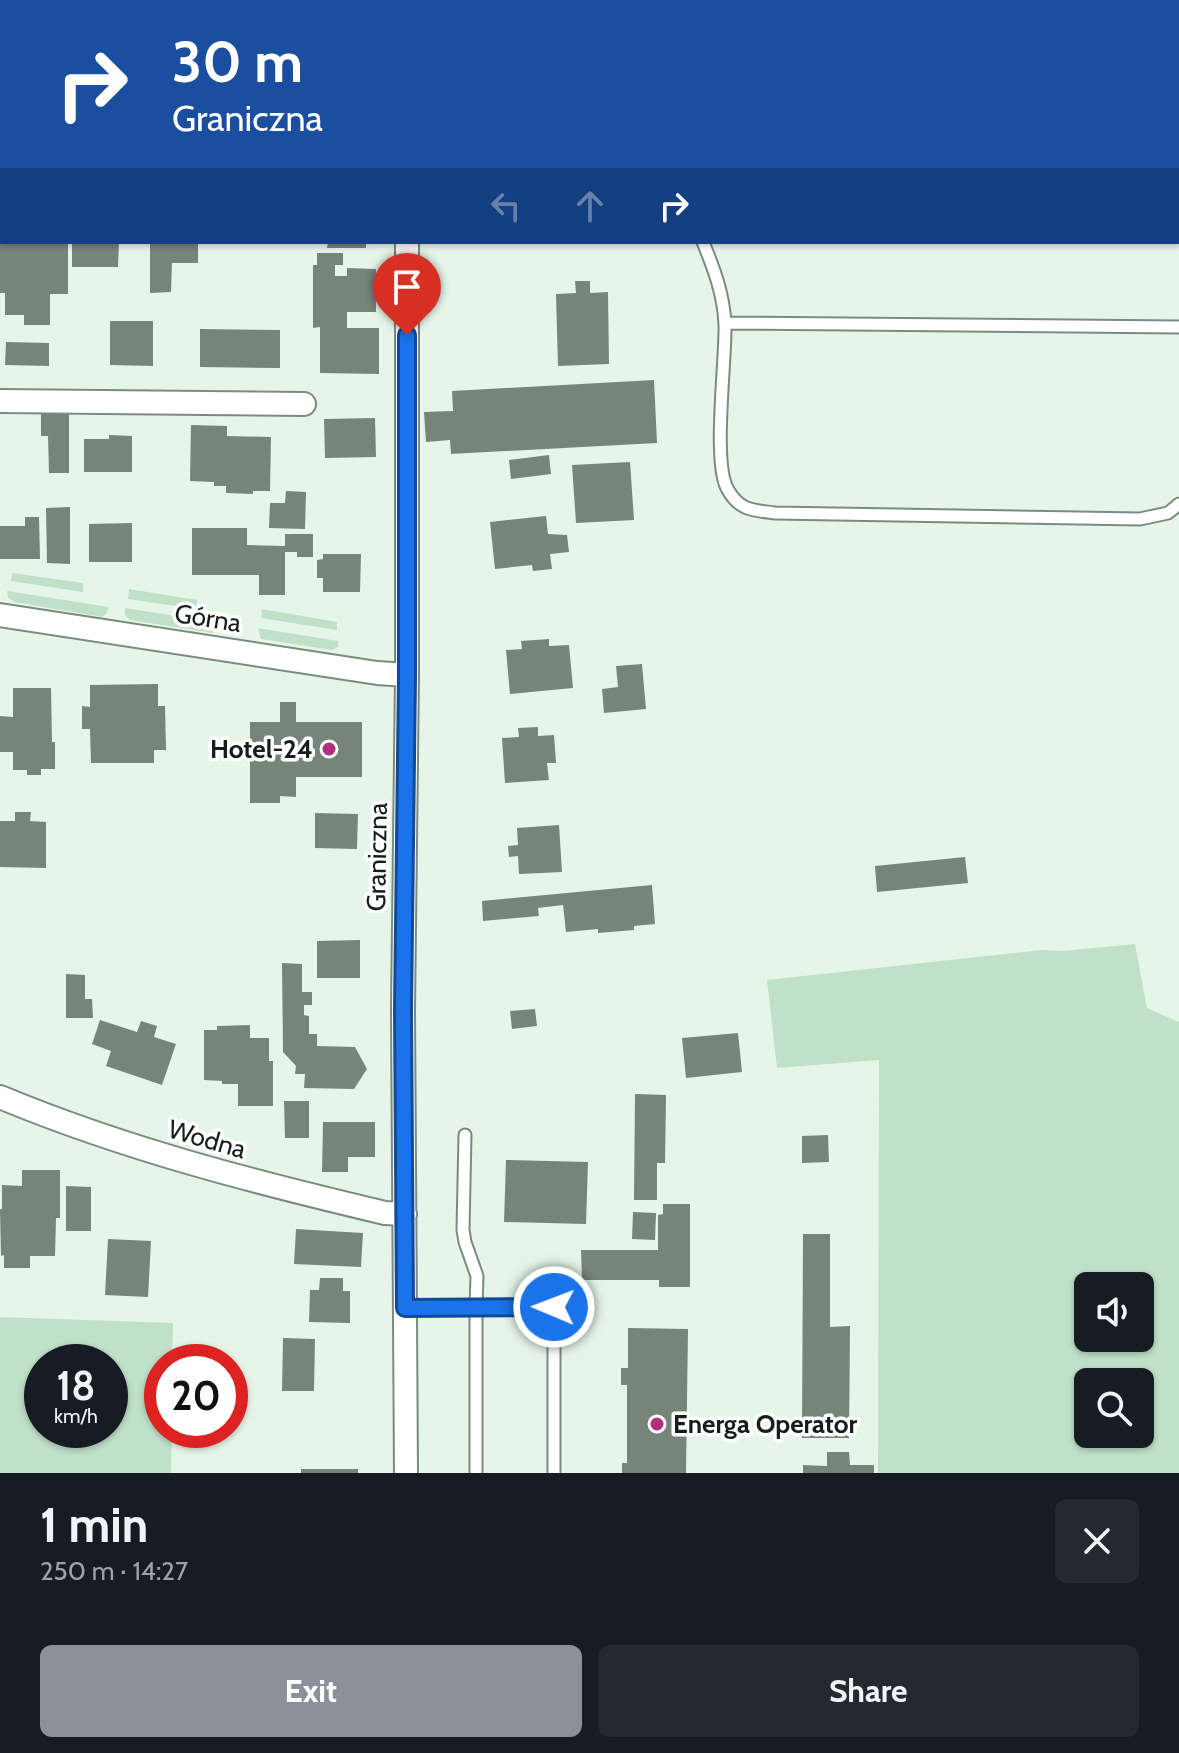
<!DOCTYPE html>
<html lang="en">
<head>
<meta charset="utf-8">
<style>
  :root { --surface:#171b24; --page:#242831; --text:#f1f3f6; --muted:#9ea1a6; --accent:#8c9099 }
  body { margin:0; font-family:Cabin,sans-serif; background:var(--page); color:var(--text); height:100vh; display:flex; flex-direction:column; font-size:30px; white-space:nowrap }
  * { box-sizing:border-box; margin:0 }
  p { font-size:26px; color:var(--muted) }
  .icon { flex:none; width:44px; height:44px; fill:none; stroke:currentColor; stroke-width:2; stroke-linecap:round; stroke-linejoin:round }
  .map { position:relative; height:1473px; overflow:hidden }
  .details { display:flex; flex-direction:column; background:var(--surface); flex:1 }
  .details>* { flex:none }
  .banner { position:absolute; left:0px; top:0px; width:1180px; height:244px; box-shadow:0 2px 6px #0004; background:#1a4fa0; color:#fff; overflow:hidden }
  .controls { position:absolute; left:1074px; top:1272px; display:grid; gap:16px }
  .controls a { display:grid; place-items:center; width:80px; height:80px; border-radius:12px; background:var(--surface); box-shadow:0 2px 6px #0004; font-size:40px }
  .speed { position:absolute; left:24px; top:1344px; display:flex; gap:16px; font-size:40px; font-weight:700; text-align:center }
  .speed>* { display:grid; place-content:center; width:104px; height:104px; border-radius:50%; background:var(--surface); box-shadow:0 2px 6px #0004; line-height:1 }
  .speed small { font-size:20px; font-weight:400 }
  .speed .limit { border:12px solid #d22; background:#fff; color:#111 }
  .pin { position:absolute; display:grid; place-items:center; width:68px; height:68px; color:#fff; margin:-82px -34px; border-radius:50% 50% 50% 0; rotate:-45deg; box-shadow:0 0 8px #0007 }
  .pin .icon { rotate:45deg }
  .me { position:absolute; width:88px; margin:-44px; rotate:271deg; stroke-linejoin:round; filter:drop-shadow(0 0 6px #0008) }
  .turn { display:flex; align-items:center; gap:28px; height:168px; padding:0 40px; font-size:36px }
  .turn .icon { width:104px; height:104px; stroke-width:2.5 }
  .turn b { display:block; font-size:56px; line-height:68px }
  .lanes { display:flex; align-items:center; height:76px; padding:0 40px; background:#0003; justify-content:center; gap:40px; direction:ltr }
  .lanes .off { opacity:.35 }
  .round { display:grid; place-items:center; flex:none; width:84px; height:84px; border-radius:12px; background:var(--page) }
  .summary { display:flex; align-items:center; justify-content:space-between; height:136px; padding:0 40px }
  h1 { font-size:48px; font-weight:700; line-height:60px }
  .cta { display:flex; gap:16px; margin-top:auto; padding:16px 40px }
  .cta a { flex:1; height:92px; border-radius:12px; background:var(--accent); color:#fff; font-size:32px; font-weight:700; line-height:92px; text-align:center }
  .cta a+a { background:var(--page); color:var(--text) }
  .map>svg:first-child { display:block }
  .green { fill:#c0e1c8; fill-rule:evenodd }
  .building { fill:#758579 }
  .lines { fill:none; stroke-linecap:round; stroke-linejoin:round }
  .service-casing { stroke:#7c8b7f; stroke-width:15 }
  .minor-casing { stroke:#7c8b7f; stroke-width:26 }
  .service { stroke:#fff; stroke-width:11 }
  .minor { stroke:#fff; stroke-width:22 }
  .route-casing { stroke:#114b97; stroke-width:20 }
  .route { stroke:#1a73e8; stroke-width:14 }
  .poi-dot { fill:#af307e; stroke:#fefefe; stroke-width:3 }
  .labels { text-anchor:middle; stroke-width:7; stroke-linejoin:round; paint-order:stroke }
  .street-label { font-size:26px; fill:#171e19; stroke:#fefefe }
  .poi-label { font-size:26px; font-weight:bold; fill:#171e19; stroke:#fefefe; text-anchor:end }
</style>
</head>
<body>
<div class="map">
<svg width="1179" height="1473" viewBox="0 0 1179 1473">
  <rect width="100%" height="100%" fill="#e5f6e9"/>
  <path class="green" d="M12 573 83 583V592L11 581Z
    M129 589 197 600 196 609 128 599Z
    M7 591 109 607 106 614 102 617 14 602 8 597Z
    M125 608 219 623V629L213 633 130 620 125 615Z
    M262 609 337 622V630L261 618Z
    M258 628 338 641V647L332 650 261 639Z
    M1135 944 1147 1008 1179 1022V1473H878L879 1060 777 1068 767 980 1041 950 1063 951ZM1140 1286V1338H1088V1286ZM1140 1382V1434H1088V1382Z
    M0 1317 173 1323 172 1362H162V1430H172L171 1473H0ZM110 1362V1430H42V1362Z"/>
  <path class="building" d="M0 242H68V294H50V325H24V315H5V293H0Z
    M72 242H119L118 267H72Z
    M150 242H198V263H172L171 292 150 293Z
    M328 242H366V248H327Z
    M317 253H343V265H335V276H347V268L376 269V312H347V328H379V374L320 373V327L313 328V265H317Z
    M575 281H590V293L608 292 609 364 558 366 556 294 576 293Z
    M110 321H153V366L110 365Z
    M200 329 280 330V368L200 367Z
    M6 342 49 343V366L5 365Z
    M654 380 657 443 451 454 450 440 426 442 424 412 453 411 452 391Z
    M41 412H69V473H49L48 436H41Z
    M375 418 376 457 325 458 324 419Z
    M191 425 227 426V436L271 437 270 491H253V494L226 493V486H214V482L190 481Z
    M109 435 132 436V472H84V439H109Z
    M549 455 551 474 511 479 509 460Z
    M630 462 634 520 576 523 572 465Z
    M286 491 306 492 305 529 269 528 270 503H285Z
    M70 507V564L47 563 46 508Z
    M546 516 548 534 567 535 569 552 550 554 552 569 533 571 532 565 495 569 490 522Z
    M25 517H39L40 559H0V526H25Z
    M132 523V562H89V524Z
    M192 528H247V545L285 546V534H313V557H297V552H285V595H259V575H192Z
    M323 554H361L360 592H323V578H317V560L323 559Z
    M549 639V646L569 645 573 688 510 694 506 650 522 649 521 641Z
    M642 664 646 709 604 713 602 689 618 687 616 666Z
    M158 684V706H165L166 750H154V763H91L90 729H82V706L90 707V685Z
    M13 688H51L52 742H55V769H41V775H27V770H13V752H0V716L13 717Z
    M280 702H296V722H362V777H296V797L280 796V803H250V722H280Z
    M538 727V736L554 735 556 763H547L549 780 505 783 502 738 519 737 518 728Z
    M15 812H31L30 821 46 822V868L0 867V821H15Z
    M315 813 358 814 357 849 315 848Z
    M559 825 562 872 519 874 518 856 509 857 508 846 518 845 517 828Z
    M965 857 968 883 877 892 875 866Z
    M652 885 655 924 634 926V930L598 933V929L566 932 563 905 538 908 539 916 483 921 482 901Z
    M360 940V978H317V941Z
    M282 963 302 964V992H312V1005H304V1015L309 1016V1034H317V1046L355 1047 367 1069 354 1089 304 1088 305 1074H295L296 1066 283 1052Z
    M66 974 85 975V999H92L93 1018H66Z
    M535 1009 537 1026 512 1029 510 1011Z
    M100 1020 137 1032 141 1021 157 1026 154 1037 176 1044 162 1085 106 1066 111 1051 92 1044Z
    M250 1025V1038H269V1061H273V1106H238V1084H222V1081L204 1080V1030H217V1026Z
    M738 1033 742 1072 686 1078 682 1038Z
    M635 1094 666 1095 665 1163H657V1200H634Z
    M284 1101H309V1138H285Z
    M323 1122H375V1157H348V1172H322Z
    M828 1135 829 1162 802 1163V1136Z
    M506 1160 588 1162 586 1224 504 1222Z
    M22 1170H60V1218H56L55 1256H30V1268H4V1255L1 1256 0 1209H2V1185L22 1186Z
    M66 1186 91 1187V1231H66Z
    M663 1204H690V1287H659V1280H582L581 1250H658V1215L663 1214Z
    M633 1212 656 1213 655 1240 632 1239Z
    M296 1229 363 1233 361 1267 294 1264Z
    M803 1234H830V1327L850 1326 849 1438H802Z
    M108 1239 151 1241 148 1297 105 1295Z
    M320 1278H343V1291H350V1323L309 1322 310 1290H319Z
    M628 1328 688 1329 686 1473H622V1463H627V1385H621V1368H628Z
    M283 1338 315 1339 314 1391H282Z
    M827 1452H849L850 1465H874V1473H803V1465L827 1466Z
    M301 1469H358V1473H301Z"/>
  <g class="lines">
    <defs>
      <path id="service" d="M672 2V0
        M1178 84H1179
        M703 242C714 269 724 295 725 325 726 360 712 465 728 490 740 511 753 510 775 513L1140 519 1168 513 1179 504
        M725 323 1179 327
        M465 1135 463 1230 465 1242 477 1276 476 1307H554V1473
        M405 1308 476 1307V1473"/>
      <path id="minor" d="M406 0V2
        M0 120H2
        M0 401 304 404
        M0 615 377 673 407 675
        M0 1097C125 1149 254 1182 385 1213L405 1214
        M406 1473 403 1010 407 675V242"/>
    </defs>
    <use href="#service" class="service-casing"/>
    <use href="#minor" class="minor-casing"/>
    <use href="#service" class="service"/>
    <use href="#minor" class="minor"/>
  </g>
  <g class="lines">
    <defs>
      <path id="route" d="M407 335V675L403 1010 405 1308 554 1307"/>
    </defs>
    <use href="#route" class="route-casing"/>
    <use href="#route" class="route"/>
  </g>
  <g class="poi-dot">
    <circle cx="329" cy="749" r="8"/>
    <circle cx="657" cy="1424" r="8"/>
  </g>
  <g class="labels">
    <g class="street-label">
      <text transform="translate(208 618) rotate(9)" y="9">Górna</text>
      <text transform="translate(377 857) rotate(-89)" y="9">Graniczna</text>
      <text transform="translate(207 1139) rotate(16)" y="9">Wodna</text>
    </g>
    <g class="poi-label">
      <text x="313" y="758">Hotel-24</text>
      <text x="673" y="1433" text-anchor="start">Energa Operator</text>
    </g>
  </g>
</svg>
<div class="controls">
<a><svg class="icon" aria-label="sound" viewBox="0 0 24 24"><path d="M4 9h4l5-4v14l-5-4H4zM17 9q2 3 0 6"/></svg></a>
<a><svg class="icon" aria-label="search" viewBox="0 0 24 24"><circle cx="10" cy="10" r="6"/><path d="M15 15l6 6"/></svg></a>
</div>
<div class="speed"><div>18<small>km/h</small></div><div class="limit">20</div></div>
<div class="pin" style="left:407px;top:335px;background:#d93025"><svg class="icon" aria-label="arrive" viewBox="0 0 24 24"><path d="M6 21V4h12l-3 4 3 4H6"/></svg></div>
<svg class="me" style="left:554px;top:1307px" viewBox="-20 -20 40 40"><circle r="17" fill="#1a73e8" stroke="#fff" stroke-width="3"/><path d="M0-11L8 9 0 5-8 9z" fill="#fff"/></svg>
<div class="banner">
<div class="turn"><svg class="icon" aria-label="right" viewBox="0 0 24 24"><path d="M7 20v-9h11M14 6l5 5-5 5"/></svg><div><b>30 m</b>Graniczna</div></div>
<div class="lanes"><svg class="icon off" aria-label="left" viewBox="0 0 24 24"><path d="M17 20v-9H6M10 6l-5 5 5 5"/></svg><svg class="icon off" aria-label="ahead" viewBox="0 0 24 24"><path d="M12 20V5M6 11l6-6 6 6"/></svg><svg class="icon" aria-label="right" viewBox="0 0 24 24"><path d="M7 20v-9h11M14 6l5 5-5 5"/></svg></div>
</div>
</div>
<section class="details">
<div class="summary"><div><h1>1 min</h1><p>250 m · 14:27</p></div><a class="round"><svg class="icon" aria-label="close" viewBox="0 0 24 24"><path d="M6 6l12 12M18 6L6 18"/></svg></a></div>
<div class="cta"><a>Exit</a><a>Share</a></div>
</section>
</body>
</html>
